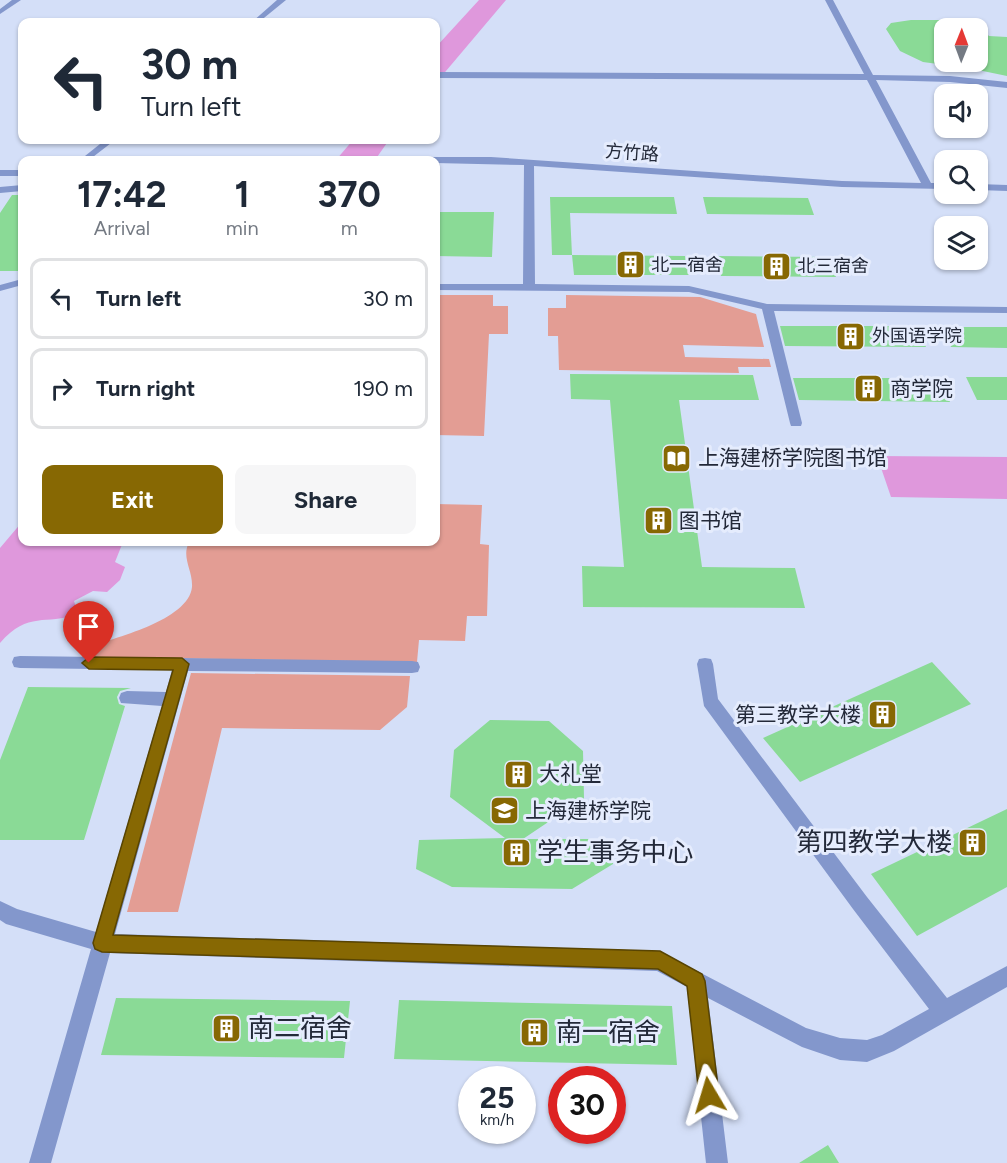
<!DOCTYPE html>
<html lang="en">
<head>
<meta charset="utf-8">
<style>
  :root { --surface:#fff; --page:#f6f6f7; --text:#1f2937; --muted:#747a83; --line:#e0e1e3; --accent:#876803 }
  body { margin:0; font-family:Figtree,"Noto Sans SC",sans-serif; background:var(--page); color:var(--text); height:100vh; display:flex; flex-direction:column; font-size:22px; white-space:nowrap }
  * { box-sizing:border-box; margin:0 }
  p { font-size:20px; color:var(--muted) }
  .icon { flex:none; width:33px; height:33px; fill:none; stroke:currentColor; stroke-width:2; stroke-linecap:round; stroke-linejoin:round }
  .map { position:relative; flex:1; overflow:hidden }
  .panel { position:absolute; left:18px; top:156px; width:422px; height:390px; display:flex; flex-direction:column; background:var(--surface); border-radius:12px; box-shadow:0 2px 4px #0004 }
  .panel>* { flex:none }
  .banner { position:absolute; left:18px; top:18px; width:422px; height:126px; border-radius:12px; box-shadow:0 2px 4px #0004; background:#fff; color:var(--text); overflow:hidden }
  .needle { width:39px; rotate:1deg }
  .controls { position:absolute; left:934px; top:18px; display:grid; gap:12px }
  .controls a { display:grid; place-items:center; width:54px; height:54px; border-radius:12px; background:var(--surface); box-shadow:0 2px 4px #0004; font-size:30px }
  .speed { position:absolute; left:458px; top:1066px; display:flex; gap:12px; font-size:30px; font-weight:700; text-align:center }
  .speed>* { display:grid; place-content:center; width:78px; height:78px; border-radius:50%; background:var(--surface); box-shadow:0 2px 4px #0004; line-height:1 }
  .speed small { font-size:15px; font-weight:400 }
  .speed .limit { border:9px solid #d22; background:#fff; color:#111 }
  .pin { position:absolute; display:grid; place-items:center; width:51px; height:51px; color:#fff; margin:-62px -26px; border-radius:50% 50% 50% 0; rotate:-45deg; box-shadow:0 0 6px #0007 }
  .pin .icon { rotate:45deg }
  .me { position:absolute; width:66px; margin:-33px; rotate:353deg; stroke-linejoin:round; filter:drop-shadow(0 0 4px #0008) }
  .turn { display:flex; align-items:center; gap:21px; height:126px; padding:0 24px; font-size:27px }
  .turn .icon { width:78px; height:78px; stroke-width:2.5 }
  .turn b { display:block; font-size:42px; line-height:51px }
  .eta { display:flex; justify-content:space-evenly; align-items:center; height:102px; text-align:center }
  .eta b { font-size:36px; font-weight:700; line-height:42px }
  .action { display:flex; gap:12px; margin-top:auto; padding:12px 24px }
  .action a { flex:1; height:69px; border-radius:12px; background:var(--accent); color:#fff; font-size:24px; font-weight:700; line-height:69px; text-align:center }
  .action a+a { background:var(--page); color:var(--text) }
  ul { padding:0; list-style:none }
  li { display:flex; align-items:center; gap:18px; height:81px; margin:0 12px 9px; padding:0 12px; border:3px solid var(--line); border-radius:12px }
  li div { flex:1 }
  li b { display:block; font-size:22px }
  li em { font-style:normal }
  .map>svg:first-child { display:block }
  .green { fill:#e39d94 }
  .water { fill:#df98dc }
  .building { fill:#8ada96 }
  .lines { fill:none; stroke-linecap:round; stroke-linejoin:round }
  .street { fill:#8397cc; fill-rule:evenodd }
  .route { fill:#876803; stroke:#584402; stroke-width:1.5 }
  .labels { text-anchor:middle; stroke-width:6; stroke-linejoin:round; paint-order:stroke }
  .far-street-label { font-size:18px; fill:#232939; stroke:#e5ecfd }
  .far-poi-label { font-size:18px; fill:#232939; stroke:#e5ecfd; text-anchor:start }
  .poi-label { font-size:21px; fill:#232939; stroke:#e5ecfd; text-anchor:start }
  .near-poi-label { font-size:26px; fill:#232939; stroke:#e5ecfd; text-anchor:start }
</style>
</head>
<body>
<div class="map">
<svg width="1007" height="1163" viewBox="0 0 1007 1163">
  <rect width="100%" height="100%" fill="#d4dff8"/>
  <path class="green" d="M435 295H493V306H508V334H489L484 436 435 435Z
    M566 295 700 297 756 314 764 347 683 345 685 357 769 359 771 367H738L739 373 559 370 558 336H548V308H566Z
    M435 504 482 505 480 544 489 545 487 616H467L465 641 419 640 417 662 82 657 86 647C113 639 189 620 192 587 193 570 181 558 189 542H435Z
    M191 673 410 676 407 707 380 730 222 728 178 912H127Z"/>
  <path class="water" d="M479 0H506L435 84V48Z
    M353 140H389L375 160H336Z
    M877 456 1007 457V499L891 497Z
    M22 522V542H123L115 562 125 567 120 580 107 592 93 591 74 601 78 614C45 626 29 610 0 643V548Z"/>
  <path class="building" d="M911 20H945V65L923 62 900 51 886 29 891 23Z
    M978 25 989 36 1007 37V76L978 70Z
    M12 195H22V271H0V213Z
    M550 197H674L677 214 570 213 572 255H552Z
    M703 197 808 198 814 215 707 214Z
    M435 212H494L492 257 435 256Z
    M572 255 685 256 689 275H574Z
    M716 256 829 257 836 277 721 276Z
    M780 326H917L926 347 785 346Z
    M942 327H1007V348L951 347Z
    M570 374 753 375 759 400H679L702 567 795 568 805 608 583 607 582 566 624 567 610 400 571 399Z
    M1007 377V400H977L966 377Z
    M793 378H940L950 402 799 400Z
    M932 662 971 704 800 782 763 738Z
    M28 687 131 688 120 691 117 697 119 704 125 706 84 840H0V760Z
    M490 720 549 721 583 751 584 798 523 839H613V864L572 889 452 887 416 869 419 840 505 838 450 797 454 750Z
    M1007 809V887L917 936 871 874Z
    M116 998 350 1001 344 1058 101 1055Z
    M399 1000 672 1006 677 1065 394 1059Z
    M828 1145 839 1163H799Z"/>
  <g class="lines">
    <path class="street" d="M12 0H21L0 14V9Z
      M277 0H286L259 22H252Z
      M825 0H833L873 75 950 76 1007 82V88L950 82 876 80 931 183H945V189L842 187 534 166 535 284 689 286 767 304 1007 307V313L774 311 802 423 801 426H791L790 423 762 309 689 292 435 290V284H523L524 165 435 163V160H312L317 157H491L842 181 921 183 867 80 435 78V72L864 74Z
      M105 140H115L89 160H80Z
      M0 170H22V176H0Z
      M978 184 1007 185V191L978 190Z
      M22 185V191L0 193V187Z
      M22 279V285L0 291V285Z
      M20 656 412 661 418 662 420 667 418 672 412 673 188 671 115 934 659 951 806 1028 840 1038 867 1040 882 1035 929 1009 853 909 704 706 697 664 699 659 705 658 711 659 713 664 718 699 867 897 947 998 1007 966V987L894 1051 867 1062 840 1060 802 1047 708 998 728 1163H706L687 987 657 971 110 953 51 1163H29L91 949 6 924 0 920V901L17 909 96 932 162 706 121 703 119 698 121 693 127 691 166 692 172 670 20 668 14 667 12 662 14 657Z"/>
  </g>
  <path class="route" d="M89 657 182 658 189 664 113 935 660 951 702 974 705 981 719 1095 716 1102 709 1105 702 1102 699 1095 687 986 658 969 102 952 95 949 93 943 173 670 89 669 82 663Z"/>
  <defs>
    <symbol id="building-square" viewBox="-11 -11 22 22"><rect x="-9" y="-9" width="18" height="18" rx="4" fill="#876803" stroke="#e5ecfd"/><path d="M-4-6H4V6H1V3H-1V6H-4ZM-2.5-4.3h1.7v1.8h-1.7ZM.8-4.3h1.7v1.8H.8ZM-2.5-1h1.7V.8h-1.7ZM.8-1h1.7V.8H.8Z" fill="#fff"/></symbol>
    <symbol id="library-square" viewBox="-11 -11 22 22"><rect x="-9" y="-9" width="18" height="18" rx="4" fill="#876803" stroke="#e5ecfd"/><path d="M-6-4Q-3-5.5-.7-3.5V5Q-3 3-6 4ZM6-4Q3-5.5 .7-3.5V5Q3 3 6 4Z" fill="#fff"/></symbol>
    <symbol id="university-square" viewBox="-11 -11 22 22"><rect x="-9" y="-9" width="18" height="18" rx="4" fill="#876803" stroke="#e5ecfd"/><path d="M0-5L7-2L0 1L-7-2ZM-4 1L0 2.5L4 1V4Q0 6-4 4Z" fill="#fff"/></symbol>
  </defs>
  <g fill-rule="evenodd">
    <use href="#building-square" x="614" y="248" width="33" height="33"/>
    <use href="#building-square" x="760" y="250" width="33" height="33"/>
    <use href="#building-square" x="834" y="320" width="33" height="33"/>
    <use href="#building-square" x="852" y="372" width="33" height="33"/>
    <use href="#library-square" x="660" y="442" width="33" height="33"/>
    <use href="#building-square" x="642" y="504" width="33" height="33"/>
    <use href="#building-square" x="866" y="698" width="33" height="33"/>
    <use href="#building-square" x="502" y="758" width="33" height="33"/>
    <use href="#university-square" x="488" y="794" width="33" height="33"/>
    <use href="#building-square" x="956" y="826" width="33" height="33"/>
    <use href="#building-square" x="500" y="836" width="33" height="33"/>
    <use href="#building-square" x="210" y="1012" width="33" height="33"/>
    <use href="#building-square" x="518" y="1016" width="33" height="33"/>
  </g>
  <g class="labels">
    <g class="far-street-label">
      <text transform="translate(632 153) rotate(4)" y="6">方竹路</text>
    </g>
    <g class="far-poi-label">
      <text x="651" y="271">北一宿舍</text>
      <text x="797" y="272">北三宿舍</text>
      <text x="872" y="342">外国语学院</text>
    </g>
    <g class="poi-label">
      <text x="890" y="396">商学院</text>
      <text x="698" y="465">上海建桥学院图书馆</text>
      <text x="679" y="528">图书馆</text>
      <text x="861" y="722" text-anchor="end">第三教学大楼</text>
      <text x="539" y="781">大礼堂</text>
      <text x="525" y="818">上海建桥学院</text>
    </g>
    <g class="near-poi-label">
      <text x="952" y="851" text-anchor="end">第四教学大楼</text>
      <text x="537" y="861">学生事务中心</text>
      <text x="248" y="1037">南二宿舍</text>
      <text x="556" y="1041">南一宿舍</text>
    </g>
  </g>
</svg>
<div class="controls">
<a><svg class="needle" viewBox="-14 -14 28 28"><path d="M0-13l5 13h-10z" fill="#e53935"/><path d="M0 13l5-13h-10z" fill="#747a83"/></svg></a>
<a><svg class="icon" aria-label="sound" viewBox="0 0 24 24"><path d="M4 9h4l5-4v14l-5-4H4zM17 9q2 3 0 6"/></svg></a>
<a><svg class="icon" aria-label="search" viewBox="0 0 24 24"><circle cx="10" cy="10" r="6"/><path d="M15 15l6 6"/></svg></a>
<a><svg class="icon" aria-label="layers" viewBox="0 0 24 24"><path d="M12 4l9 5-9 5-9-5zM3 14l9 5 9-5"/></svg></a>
</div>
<div class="speed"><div>25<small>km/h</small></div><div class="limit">30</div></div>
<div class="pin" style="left:89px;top:663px;background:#d93025"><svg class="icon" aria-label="arrive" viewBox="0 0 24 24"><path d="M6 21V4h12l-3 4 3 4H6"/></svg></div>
<svg class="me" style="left:709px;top:1095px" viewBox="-20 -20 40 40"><path d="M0-17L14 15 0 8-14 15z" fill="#876803" stroke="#fff" stroke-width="4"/></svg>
<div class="banner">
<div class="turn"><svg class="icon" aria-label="left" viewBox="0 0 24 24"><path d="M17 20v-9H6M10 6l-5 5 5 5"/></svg><div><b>30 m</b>Turn left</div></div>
</div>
<section class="panel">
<div class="eta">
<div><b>17:42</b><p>Arrival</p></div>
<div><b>1</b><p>min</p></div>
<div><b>370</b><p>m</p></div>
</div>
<ul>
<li><svg class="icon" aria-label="left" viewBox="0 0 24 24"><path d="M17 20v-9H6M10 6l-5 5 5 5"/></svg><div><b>Turn left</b></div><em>30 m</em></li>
<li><svg class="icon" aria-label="right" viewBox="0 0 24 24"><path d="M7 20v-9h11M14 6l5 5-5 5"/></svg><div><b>Turn right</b></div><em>190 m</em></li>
</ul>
<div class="action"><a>Exit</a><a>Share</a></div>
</section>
</div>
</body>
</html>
